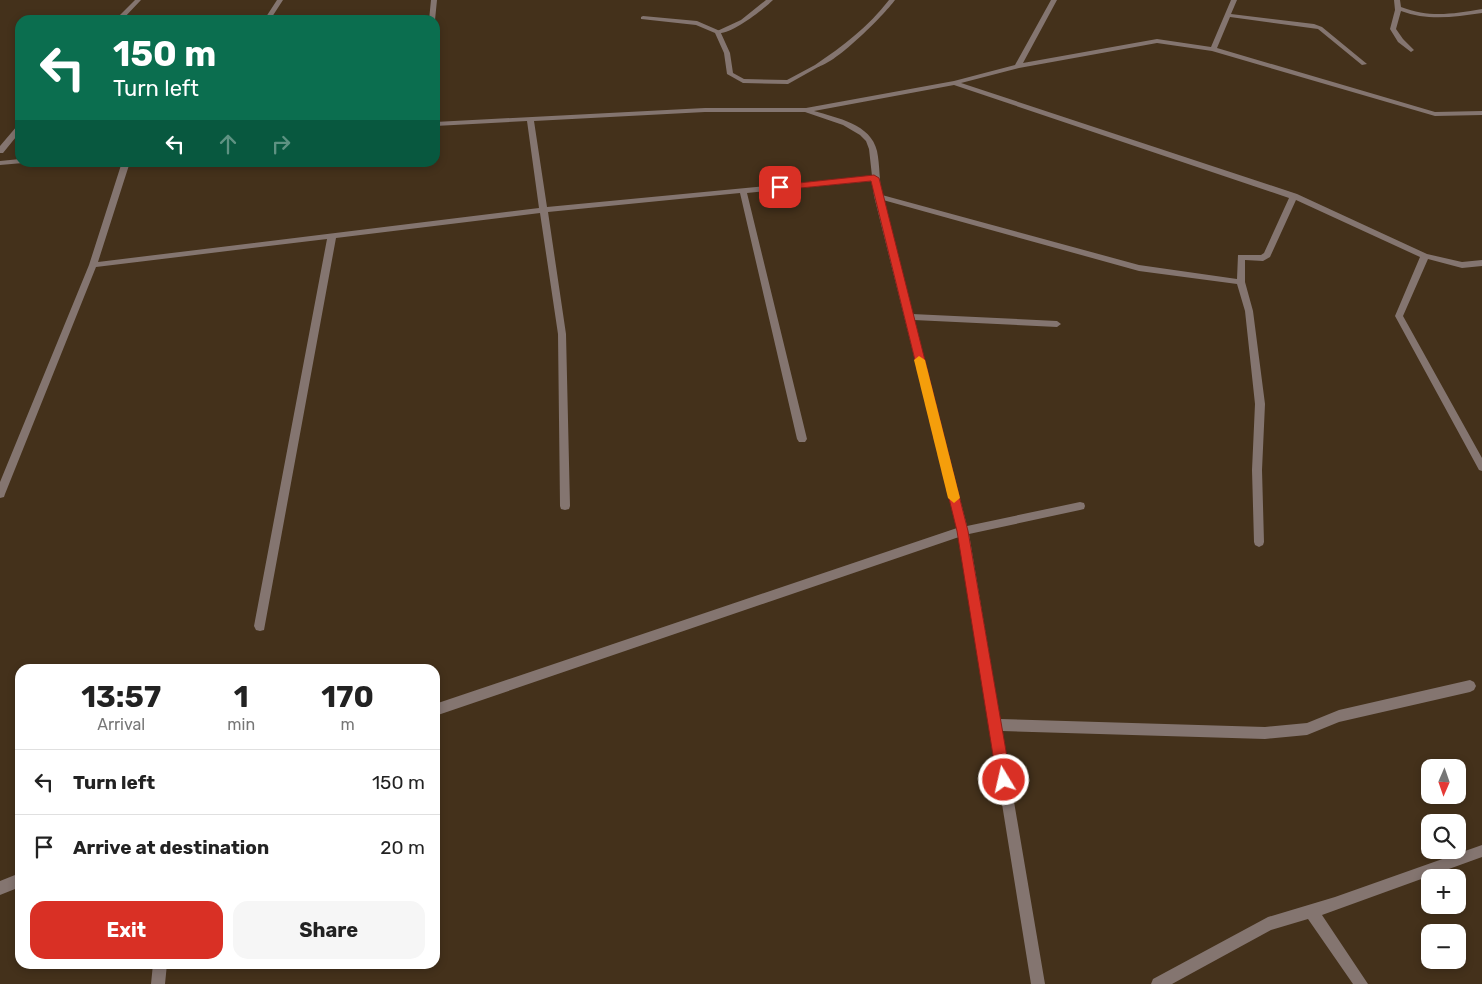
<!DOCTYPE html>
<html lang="en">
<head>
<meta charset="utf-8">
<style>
  :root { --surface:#fff; --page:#f6f6f6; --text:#222; --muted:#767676; --line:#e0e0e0; --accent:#d93025 }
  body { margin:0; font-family:Rubik,sans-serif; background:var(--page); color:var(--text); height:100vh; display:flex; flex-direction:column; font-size:19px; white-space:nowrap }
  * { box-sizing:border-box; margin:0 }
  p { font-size:16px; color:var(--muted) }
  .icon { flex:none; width:28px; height:28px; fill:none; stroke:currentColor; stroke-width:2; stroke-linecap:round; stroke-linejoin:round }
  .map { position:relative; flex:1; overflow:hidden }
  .side { position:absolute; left:15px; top:664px; width:425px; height:305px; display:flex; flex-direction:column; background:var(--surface); border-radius:15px; box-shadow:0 2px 8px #0003 }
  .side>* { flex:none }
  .top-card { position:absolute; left:15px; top:15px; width:425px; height:152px; border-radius:15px; box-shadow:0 2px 8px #0003; background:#0b6e4f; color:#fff; overflow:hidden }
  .needle { width:32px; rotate:182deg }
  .tools { position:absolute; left:1421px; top:759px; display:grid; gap:10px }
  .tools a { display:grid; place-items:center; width:45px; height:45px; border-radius:10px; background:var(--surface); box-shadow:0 2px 8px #0003; font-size:25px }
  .pin { position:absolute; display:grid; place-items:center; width:42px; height:42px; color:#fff; margin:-21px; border-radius:10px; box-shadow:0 2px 8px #0006 }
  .me { position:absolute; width:55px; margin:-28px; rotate:351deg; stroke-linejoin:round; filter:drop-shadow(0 0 4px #0008) }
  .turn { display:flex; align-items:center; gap:18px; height:105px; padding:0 15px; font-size:22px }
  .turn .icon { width:65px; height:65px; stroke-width:2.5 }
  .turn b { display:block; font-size:35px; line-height:42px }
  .lanes { display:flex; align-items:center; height:48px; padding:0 15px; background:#0003; justify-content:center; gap:25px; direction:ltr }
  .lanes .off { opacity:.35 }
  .eta { display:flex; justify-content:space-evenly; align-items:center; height:85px; text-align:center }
  .eta b { font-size:30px; font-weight:700; line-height:35px }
  .cta { display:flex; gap:10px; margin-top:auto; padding:10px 15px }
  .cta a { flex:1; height:58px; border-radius:15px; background:var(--accent); color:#fff; font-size:20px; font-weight:700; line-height:58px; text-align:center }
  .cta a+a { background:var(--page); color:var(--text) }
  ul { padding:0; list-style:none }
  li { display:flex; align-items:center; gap:15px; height:65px; padding:0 15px; border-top:1px solid var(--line) }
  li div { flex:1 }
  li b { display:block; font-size:19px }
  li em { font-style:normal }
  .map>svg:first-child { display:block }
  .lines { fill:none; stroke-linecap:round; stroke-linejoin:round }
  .service { fill:#847570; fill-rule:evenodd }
  .minor { fill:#847570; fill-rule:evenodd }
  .route { fill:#d93025; stroke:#8d1f18 }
  .slow { fill:#f59e0b }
</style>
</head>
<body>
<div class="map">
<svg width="1482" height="984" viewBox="0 0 1482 984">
  <rect width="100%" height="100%" fill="#44311b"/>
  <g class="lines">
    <path class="service" d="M643 16 697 21 720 31 730 53 733 73 744 79 787 80 815 65 820 66 788 84 743 83 727 74 724 53 715 33 696 25 641 19V17Z"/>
    <path class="minor" d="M135 0H141L122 20H115Z
      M277 0H283L270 20H264Z
      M431 0H437L435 20H429Z
      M766 0H773C764 9 726 39 715 32L741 20Z
      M889 0H895C884 15 832 68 815 67V65C843 46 868 27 889 0Z
      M1051 0H1057L1023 63 1157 39 1211 47 1231 0H1237L1231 14 1314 24 1322 27 1367 64 1362 65 1318 29 1230 17 1217 48 1435 112 1482 111V115L1435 116 1212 51 1157 43 1019 68 961 83 1297 194 1427 254 1462 262 1482 260V266L1462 268 1428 259 1403 316 1482 458V471L1479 470 1395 316 1420 257 1296 200 1270 257 1263 261 1245 260V282L1253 311 1265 404 1262 470 1264 542 1263 545 1259 547 1255 545 1254 542 1252 470 1255 404 1245 311 1237 284 1139 271 883 200 912 314 1057 321 1061 324 1057 327 914 320 967 526 1080 502 1084 503 1085 506 1084 509 1080 510 969 534 1000 719 1265 727 1307 723 1339 710 1470 680 1474 682 1476 686 1474 690 1470 692 1339 722 1307 735 1265 739 1002 731 1045 984H1031L959 537 435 716V704L957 528 874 196 872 181 747 193 807 439 805 442H799L797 439 740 193 548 212 566 334 570 506 569 509 565 510 561 509 560 506 558 334 540 213 336 238 264 630 260 631 256 630 254 626 327 239 96 267 5 494 4 497 0 498V482L89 265 122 162H130L98 262 539 208 527 121 435 126V122L705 108H806L954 81 1015 65ZM954 85 1289 198 1264 253 1261 255H1238L1237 279 1139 265 882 195C879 180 880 166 877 151 871 124 837 118 814 111ZM705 112H805L843 125 860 135 866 141 869 149 872 176 547 207 534 121Z
      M1394 0H1400L1401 7C1430 18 1452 14 1482 9V13C1454 17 1428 21 1401 11L1396 29 1403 39 1414 50 1411 52 1398 42 1390 29 1395 10Z
      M17 126H20V132L3 153H0V146Z
      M20 159V162L23 163 0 165V161Z
      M1482 845V857L1322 915 1368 984H1353L1308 919 1271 930 1172 984H1151L1153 979 1268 917 1335 897Z
      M20 873V887L0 895V881Z
      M153 964H167L165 984H151Z"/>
  </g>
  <path class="route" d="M874 175 879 178 968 531 1011 780 1009 785 1004 787 999 785 997 780 957 531 871 181 780 190 776 187 780 185Z"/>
  <path class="slow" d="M919 356 925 360 960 498 954 503 948 498 914 360Z"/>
</svg>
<div class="tools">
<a><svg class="needle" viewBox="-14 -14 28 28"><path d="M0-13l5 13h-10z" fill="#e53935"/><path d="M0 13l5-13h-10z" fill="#767676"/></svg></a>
<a><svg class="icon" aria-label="search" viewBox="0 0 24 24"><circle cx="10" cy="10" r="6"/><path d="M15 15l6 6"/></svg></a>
<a>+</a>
<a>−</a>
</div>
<div class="pin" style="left:780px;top:187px;background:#d93025"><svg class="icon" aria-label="arrive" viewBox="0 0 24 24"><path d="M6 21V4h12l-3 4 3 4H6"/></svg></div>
<svg class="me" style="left:1004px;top:780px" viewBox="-20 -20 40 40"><circle r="17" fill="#d93025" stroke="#fff" stroke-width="3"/><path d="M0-11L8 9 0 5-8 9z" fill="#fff"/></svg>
<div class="top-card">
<div class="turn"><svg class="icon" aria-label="left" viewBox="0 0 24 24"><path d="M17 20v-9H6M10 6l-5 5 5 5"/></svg><div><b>150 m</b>Turn left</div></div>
<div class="lanes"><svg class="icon" aria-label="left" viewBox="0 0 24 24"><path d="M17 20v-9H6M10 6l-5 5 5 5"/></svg><svg class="icon off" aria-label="ahead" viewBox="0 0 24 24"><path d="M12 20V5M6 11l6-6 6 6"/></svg><svg class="icon off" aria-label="right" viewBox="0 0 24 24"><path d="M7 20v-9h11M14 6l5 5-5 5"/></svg></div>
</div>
<section class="side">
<div class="eta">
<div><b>13:57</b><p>Arrival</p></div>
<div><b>1</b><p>min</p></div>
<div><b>170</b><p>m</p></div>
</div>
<ul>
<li><svg class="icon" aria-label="left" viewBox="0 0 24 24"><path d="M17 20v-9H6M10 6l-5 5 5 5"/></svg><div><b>Turn left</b></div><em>150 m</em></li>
<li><svg class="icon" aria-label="arrive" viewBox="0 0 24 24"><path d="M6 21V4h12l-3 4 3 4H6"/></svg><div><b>Arrive at destination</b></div><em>20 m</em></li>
</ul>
<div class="cta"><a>Exit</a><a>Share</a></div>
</section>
</div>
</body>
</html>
